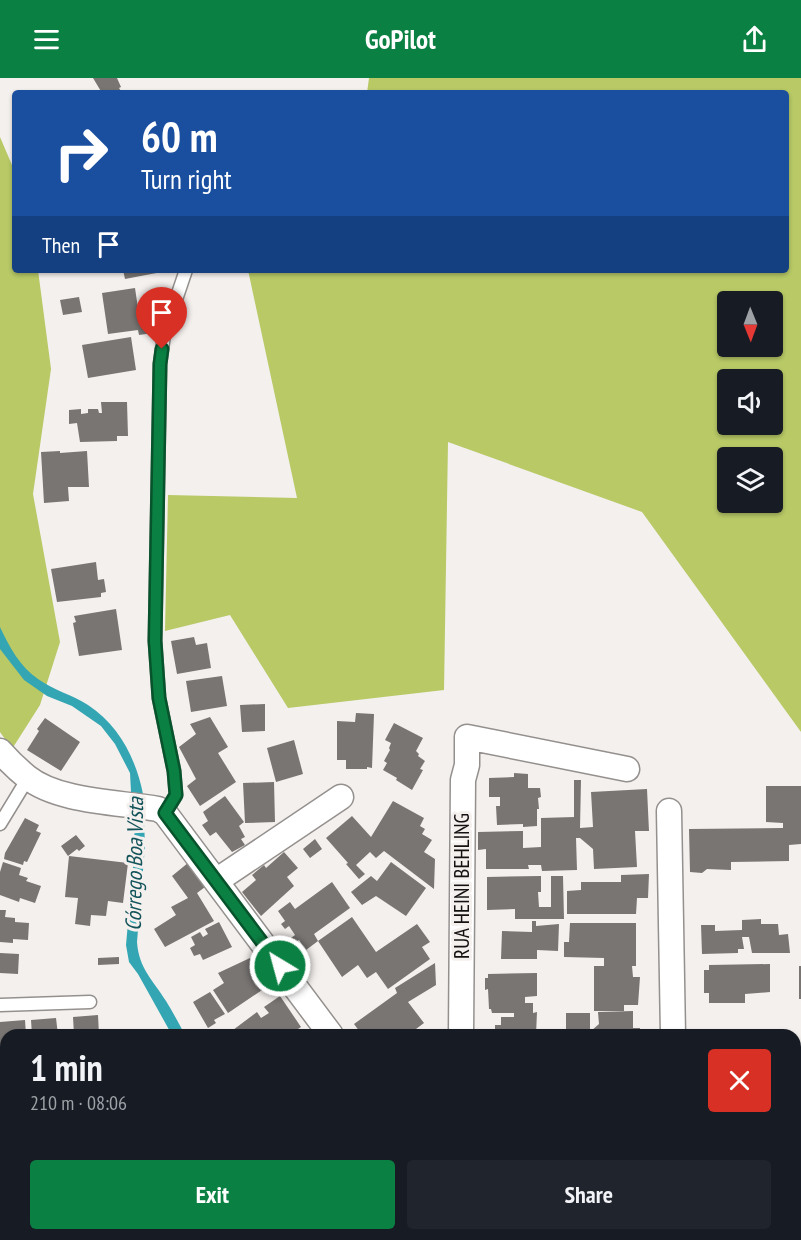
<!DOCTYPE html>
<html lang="en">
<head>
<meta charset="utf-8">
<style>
  :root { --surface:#171b24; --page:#20242c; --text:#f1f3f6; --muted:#9ea1a6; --accent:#0b8043 }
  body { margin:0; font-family:"PT Sans Narrow",sans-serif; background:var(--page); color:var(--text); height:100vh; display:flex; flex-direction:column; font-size:22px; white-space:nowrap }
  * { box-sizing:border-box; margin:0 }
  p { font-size:20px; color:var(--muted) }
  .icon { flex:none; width:33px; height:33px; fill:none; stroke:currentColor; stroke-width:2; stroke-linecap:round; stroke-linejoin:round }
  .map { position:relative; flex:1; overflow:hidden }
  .drawer { position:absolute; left:0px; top:951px; width:801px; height:212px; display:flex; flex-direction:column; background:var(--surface); border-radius:18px 18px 0 0; box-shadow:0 2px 4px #0004 }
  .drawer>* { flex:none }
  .guide { position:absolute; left:12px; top:12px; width:777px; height:183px; border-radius:6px; box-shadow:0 2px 4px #0004; background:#1a4fa0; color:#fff; overflow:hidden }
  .needle { width:39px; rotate:179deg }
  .tools { position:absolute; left:717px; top:213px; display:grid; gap:12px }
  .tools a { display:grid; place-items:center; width:66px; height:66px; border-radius:6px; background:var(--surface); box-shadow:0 2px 4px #0004; font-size:30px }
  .pin { position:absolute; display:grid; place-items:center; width:51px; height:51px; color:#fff; margin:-62px -26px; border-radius:50% 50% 50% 0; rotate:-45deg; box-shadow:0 0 6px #0007 }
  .pin .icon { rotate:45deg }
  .me { position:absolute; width:66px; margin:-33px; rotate:323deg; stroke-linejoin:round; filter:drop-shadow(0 0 4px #0008) }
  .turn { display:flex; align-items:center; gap:21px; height:126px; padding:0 30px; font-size:27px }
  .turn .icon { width:78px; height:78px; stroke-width:2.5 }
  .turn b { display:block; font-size:42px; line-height:51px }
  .then { display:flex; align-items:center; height:57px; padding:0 30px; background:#0003; gap:12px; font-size:22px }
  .round { display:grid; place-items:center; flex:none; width:63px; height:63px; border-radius:6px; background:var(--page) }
  .head { display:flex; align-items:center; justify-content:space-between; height:102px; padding:0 30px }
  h1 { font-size:36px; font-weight:700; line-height:45px }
  .action { display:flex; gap:12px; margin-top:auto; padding:12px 30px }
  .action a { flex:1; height:69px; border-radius:6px; background:var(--accent); color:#fff; font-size:24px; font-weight:700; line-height:69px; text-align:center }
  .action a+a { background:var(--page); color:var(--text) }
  header { display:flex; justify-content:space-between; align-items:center; height:78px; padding:0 30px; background:var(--accent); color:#fff; font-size:27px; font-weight:700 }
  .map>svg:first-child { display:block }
  .forest { fill:#b8c966; fill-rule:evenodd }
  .water { fill:#34a6b3 }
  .building { fill:#787573 }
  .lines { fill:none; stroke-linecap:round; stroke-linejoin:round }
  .lane-casing { stroke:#94908e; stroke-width:15 }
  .street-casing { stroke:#94908e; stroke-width:27 }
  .lane { stroke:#fff; stroke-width:12 }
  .street { stroke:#fff; stroke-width:24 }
  .route-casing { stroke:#07532c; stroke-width:15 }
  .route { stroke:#0b8043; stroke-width:10 }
  .labels { text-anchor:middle; stroke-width:6; stroke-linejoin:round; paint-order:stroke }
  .street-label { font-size:21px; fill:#121010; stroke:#f4f0ee }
  .water-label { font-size:22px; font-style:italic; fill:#13535a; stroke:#f4f0ee }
</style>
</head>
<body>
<header><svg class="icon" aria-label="menu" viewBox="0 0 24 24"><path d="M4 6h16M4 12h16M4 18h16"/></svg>GoPilot<svg class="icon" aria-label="share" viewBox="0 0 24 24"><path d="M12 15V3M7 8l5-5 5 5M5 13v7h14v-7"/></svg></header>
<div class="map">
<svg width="801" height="1162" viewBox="0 0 801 1162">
  <rect width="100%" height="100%" fill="#f4f0ee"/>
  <path class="forest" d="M369 0H801V654L642 434 448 364 444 612 288 630 230 537 165 553 168 417 297 420 248 192H786V15H367ZM728 224H772V268H728ZM728 302H772V346H728ZM728 380H772V424H728Z
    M0 59 15 94V192H38L51 291 33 416 60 564 40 627 12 671 0 654Z"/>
  <path class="water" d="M0 549C9 568 20 589 38 601 53 612 73 617 88 627 119 647 136 681 143 716L131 714 130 695 115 666 101 648 72 628 47 618 24 602 0 571Z
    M135 741 144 743 145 768 137 864C139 891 153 902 166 923 173 934 179 946 185 957H172L138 896 129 884 126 867 133 789Z"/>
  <path class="building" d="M93 0H117L121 9 119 10 121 13 118 15H102Z
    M123 192H167V193L125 201Z
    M135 210 139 237 158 235 160 254 139 257 138 252 108 256 102 215Z
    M79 219 82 234 63 237 60 222Z
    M131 259 136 292 88 300 82 267Z
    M101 324H127L128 358H117V363L80 364 77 345 69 346V332L81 331V336L88 335V331H98L99 335H102Z
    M60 373V375L87 373 89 409H68L69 423 44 425 41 374Z
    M96 484 98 502 104 501 106 514 101 515V519L57 524 51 491Z
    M116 531 122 572 79 578 73 545 76 544 74 538Z
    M194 559 196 567 207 565 211 590 177 596 171 563Z
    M222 598 227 628 191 634 186 603Z
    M265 626V653L242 654 240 627Z
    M356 635 374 636 372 690 367 689V691H346V682H337V643L355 644Z
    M210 639 228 669 218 675 236 704 200 728 187 708 196 701 179 669 196 656 190 646Z
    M45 640 80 664 61 693 27 672 39 653 37 651Z
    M394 645 423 660 416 673 419 676 418 678 425 683 420 691 423 692 412 712 396 702 397 700 383 692 387 685 384 683 390 672 389 670 391 665 385 662Z
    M294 662 303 696 276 704 267 670Z
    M514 695 528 696V710H540L541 719 538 720 539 731H537V748L523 749V746L497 747 496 728H500V719H489V700L514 699Z
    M574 702H581L580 750 593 749 591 714 647 711 649 753H635L637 789 594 791 593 771 580 760H576L577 792 542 793 541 787H528L529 791H486V771L478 772V754L523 753V770L541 769V740L574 739Z
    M274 704 275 744 245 745 243 705Z
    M766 708H801V766L789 767V783L731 784V792L707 791 702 795 690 794 689 751 783 750V745L766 744Z
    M225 718 244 744 239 748 245 759 241 761 245 767 232 774 216 754 210 758 202 747 208 743 203 734Z
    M393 723 424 740 420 748 425 751 422 756 432 762 424 774 435 781 434 811 384 773 376 780 370 774 356 787 365 796 359 801 346 786 348 785 326 760 352 738 371 759Z
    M25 740 39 747 36 753 41 755 27 784 24 783 23 787 4 781 5 775Z
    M76 757 85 768 79 773 77 771 68 778 61 768Z
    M315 761 322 771 310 780 303 771Z
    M284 774 298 790 287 799 294 808 261 838 242 814 256 802 252 797 264 787 266 790Z
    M69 778 128 785 123 825 108 823 106 838 91 837 90 848 75 846 78 820 65 819Z
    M194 780 209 806 197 815 214 843 165 869 154 851 176 837 171 829 188 820 172 798Z
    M3 784 21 790 19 797 28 800 26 803 41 808 35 825 20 820 19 824 0 817V794Z
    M391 784 426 810 406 838 376 818 362 827 351 814 371 798 377 803Z
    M649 796 648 820H637L636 836H567V813L581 812V804H621V797Z
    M541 798V814H538L539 829H551V798H563L564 841H515V831L487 832V799Z
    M332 804 350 830 314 856 318 863 352 839 376 874 417 846 430 864 422 869 430 881 388 911 376 894 367 900 358 887 342 899 318 863 306 872 299 862 294 865 291 860 295 857 289 848 285 851 281 846 285 843 278 833 290 824 295 831Z
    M0 832H6L5 839 15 840V844L29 845 28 862 13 861V865L0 864Z
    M761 841V846H778L779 857 788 856 790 875H752L749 859H742L744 871H738V875L702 876 701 847H715V853L742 852V842Z
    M532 843H536V848L559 846 558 873 537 872V881H501L502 853 532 854Z
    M219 844 232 869 203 882 200 876 194 878 190 870 195 867 191 859 200 854 203 859 208 856 205 851Z
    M570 845H636V888H632L633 899H640L638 927H624V933H594V888H604V880L564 879V864H569Z
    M0 875 19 876 18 896 0 895Z
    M119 879V886L98 887V880Z
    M250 880 268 908 228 935 213 912 224 905 218 895Z
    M435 885 436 907 408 924 424 945 408 957H362L354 946 397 915 395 910Z
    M770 886V914L745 916V925H709V915H704V892H709V887Z
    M799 888H801V921H799Z
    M537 895V918L525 919V925H533V935L537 934 536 957H495V947H501V939H514V935H492L491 931H489L488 911 485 912V900H488V896Z
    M210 914 225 936 214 942 216 945 208 950 193 924Z
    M280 918 301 949 289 957H236L233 952 257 934 261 940 269 935 264 929Z
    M633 933V950H640V957H595L591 953 599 946 598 934Z
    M566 935H590V957H566Z
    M98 937 99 957H74L73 939Z
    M56 940 58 957H32L31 942Z
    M25 942 26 957H6V983H3L2 969H0V944Z
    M3 1048H6V1100H0V1073Z
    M795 1062H801V1106H795Z
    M795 1120H801V1162H796Z
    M0 1140H6V1156H26V1162H0Z
    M100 1156H130V1162H100Z
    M267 1156H296L298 1162H269Z
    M408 1156H414L416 1162H394Z
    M512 1156H535V1162H512Z
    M741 1156H747L746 1162H707V1159L741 1158Z"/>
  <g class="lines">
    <defs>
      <path id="lane" d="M165 735 176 717 174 693 159 620 155 563 160 286 164 257 186 192
        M0 746 28 700
        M0 927 90 924"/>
      <path id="street" d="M0 673C8 682 17 691 27 699 58 724 119 724 158 731L165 735 331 957
        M669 733 673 957
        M216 803 341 719
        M461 957 463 702 467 687V659L627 691
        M0 1124H6
        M439 1156 441 1162
        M677 1156V1162"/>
    </defs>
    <use href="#lane" class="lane-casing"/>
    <use href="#street" class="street-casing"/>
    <use href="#lane" class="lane"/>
    <use href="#street" class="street"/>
  </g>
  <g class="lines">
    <defs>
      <path id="route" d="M162 271 160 286 155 563 159 620 174 693 176 717 165 735 280 888"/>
    </defs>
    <use href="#route" class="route-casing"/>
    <use href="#route" class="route"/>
  </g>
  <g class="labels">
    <g class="street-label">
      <text transform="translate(462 808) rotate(-90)" y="7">RUA HEINI BEHLING</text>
    </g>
    <g class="water-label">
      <text transform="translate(134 786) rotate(-89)" y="8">Córrego Boa Vista</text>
    </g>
  </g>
</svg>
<div class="tools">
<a><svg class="needle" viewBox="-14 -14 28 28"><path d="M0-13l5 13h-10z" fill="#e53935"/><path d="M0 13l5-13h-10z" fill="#9ea1a6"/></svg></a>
<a><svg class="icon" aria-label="sound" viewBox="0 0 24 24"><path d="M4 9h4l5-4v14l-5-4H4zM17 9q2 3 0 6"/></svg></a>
<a><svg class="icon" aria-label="layers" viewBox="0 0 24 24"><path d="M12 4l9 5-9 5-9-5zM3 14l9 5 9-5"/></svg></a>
</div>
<div class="pin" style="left:162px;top:271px;background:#d93025"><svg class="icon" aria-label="arrive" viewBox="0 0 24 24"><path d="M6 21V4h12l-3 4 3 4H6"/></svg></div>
<svg class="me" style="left:280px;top:888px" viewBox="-20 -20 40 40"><circle r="17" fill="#0b8043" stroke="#fff" stroke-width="3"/><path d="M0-11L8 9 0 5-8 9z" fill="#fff"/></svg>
<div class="guide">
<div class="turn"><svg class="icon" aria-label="right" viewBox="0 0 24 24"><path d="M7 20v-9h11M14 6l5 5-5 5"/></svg><div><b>60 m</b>Turn right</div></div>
<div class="then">Then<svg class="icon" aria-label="arrive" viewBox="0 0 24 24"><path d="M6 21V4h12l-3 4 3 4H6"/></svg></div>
</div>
<section class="drawer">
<div class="head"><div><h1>1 min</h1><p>210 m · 08:06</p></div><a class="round" style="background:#d93025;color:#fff"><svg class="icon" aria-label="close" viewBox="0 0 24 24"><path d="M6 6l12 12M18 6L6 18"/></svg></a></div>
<div class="action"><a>Exit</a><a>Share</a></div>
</section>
</div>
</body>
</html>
